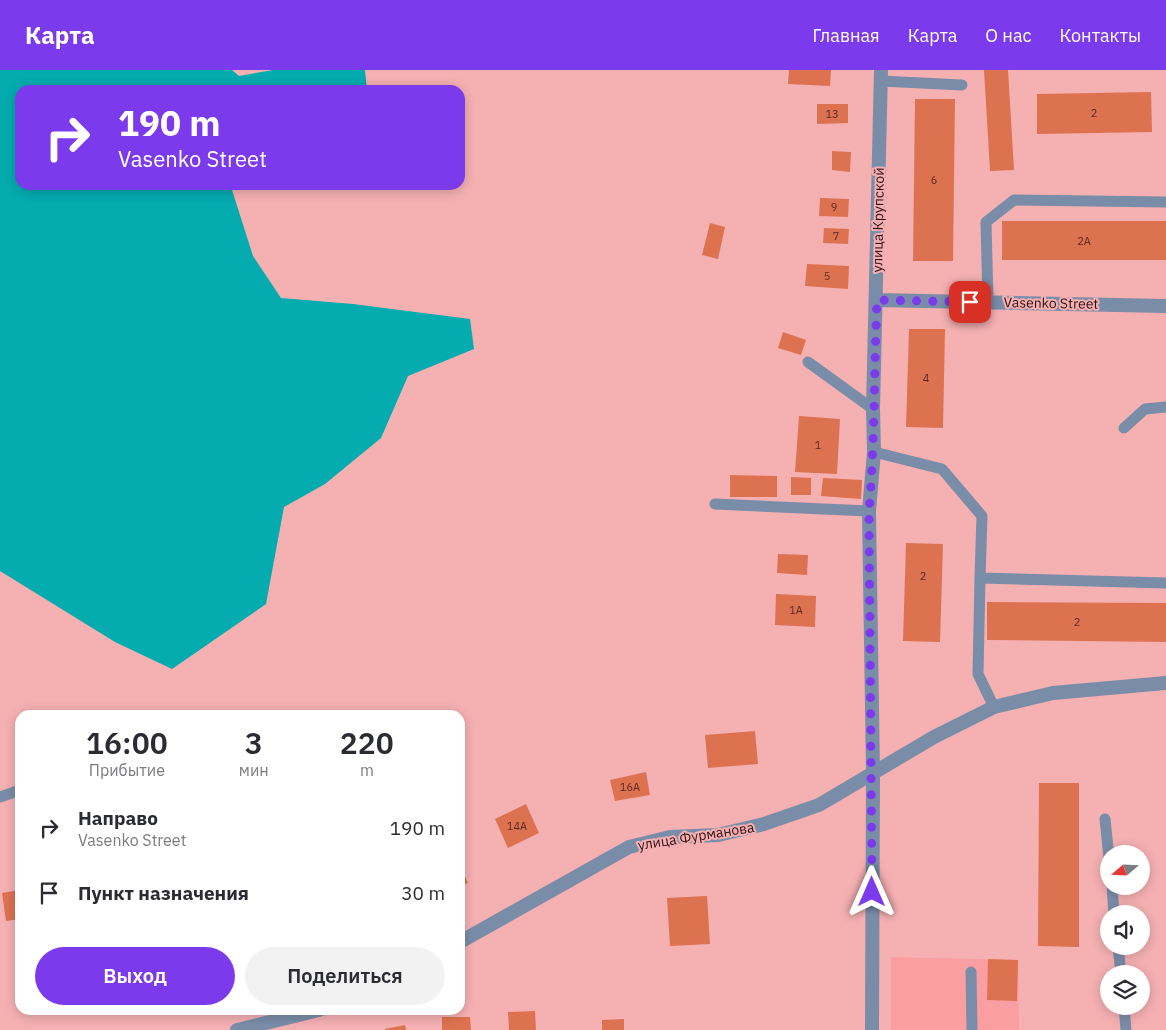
<!DOCTYPE html>
<html lang="ru">
<head>
<meta charset="utf-8">
<style>
  :root { --surface:#fff; --page:#f2f2f3; --text:#2b2b33; --muted:#7c7c81; --accent:#7c3aed }
  body { margin:0; font-family:"IBM Plex Sans",sans-serif; background:var(--page); color:var(--text); height:100vh; display:flex; flex-direction:column; font-size:19px; white-space:nowrap }
  * { box-sizing:border-box; margin:0 }
  p { font-size:16px; color:var(--muted) }
  .icon { flex:none; width:28px; height:28px; fill:none; stroke:currentColor; stroke-width:2; stroke-linecap:round; stroke-linejoin:round }
  .map { position:relative; flex:1; overflow:hidden }
  .details { position:absolute; left:15px; top:640px; width:450px; height:305px; display:flex; flex-direction:column; background:var(--surface); border-radius:15px; box-shadow:0 2px 12px #0003 }
  .details>* { flex:none }
  .banner { position:absolute; left:15px; top:15px; width:450px; height:105px; border-radius:15px; box-shadow:0 2px 12px #0003; background:#7c3aed; color:#fff; overflow:hidden }
  .needle { width:32px; rotate:251deg }
  .tools { position:absolute; left:1100px; top:775px; display:grid; gap:10px }
  .tools a { display:grid; place-items:center; width:50px; height:50px; border-radius:50%; background:var(--surface); box-shadow:0 2px 12px #0003; font-size:25px }
  .pin { position:absolute; display:grid; place-items:center; width:42px; height:42px; color:#fff; margin:-21px; border-radius:10px; box-shadow:0 2px 8px #0006 }
  .me { position:absolute; width:55px; margin:-28px; rotate:0deg; stroke-linejoin:round; filter:drop-shadow(0 0 4px #0008) }
  .turn { display:flex; align-items:center; gap:18px; height:105px; padding:0 20px; font-size:22px }
  .turn .icon { width:65px; height:65px; stroke-width:2.5 }
  .turn b { display:block; font-size:35px; line-height:42px }
  .eta { display:flex; justify-content:space-evenly; align-items:center; height:85px; text-align:center }
  .eta b { font-size:30px; font-weight:600; line-height:35px }
  .action { display:flex; gap:10px; margin-top:auto; padding:10px 20px }
  .action a { flex:1; height:58px; border-radius:30px; background:var(--accent); color:#fff; font-size:20px; font-weight:600; line-height:58px; text-align:center }
  .action a+a { background:var(--page); color:var(--text) }
  ul { padding:0; list-style:none }
  li { display:flex; align-items:center; gap:15px; height:65px; padding:0 20px }
  li div { flex:1 }
  li b { display:block; font-size:19px }
  li em { font-style:normal }
  header { display:flex; align-items:center; gap:30px; box-sizing:border-box; height:70px; padding:0 25px; background:var(--accent); color:#fff }
  header strong { font-size:24px }
  nav { display:flex; gap:28px; margin-inline-start:auto; font-size:18px }
  .map>svg:first-child { display:block }
  .built { fill:#fb9ea2 }
  .water { fill:#04abaf }
  .building { fill:#dd7251 }
  .lines { fill:none; stroke-linecap:round; stroke-linejoin:round }
  .service { stroke:#7a8da8; stroke-width:11 }
  .minor { stroke:#7a8da8; stroke-width:14 }
  .route { stroke:#7c3aed; stroke-width:9; stroke-dasharray:0 16.2 }
  .labels { text-anchor:middle; stroke-width:4; stroke-linejoin:round; paint-order:stroke }
  .number-label { font-size:11px; fill:#5a2822 }
  .street-label { font-size:14px; fill:#2e1012; stroke:#f5b0b2 }
</style>
</head>
<body>
<header>
<strong>Карта</strong>
<nav><a>Главная</a><a>Карта</a><a>О нас</a><a>Контакты</a></nav>
</header>
<div class="map">
<svg width="1166" height="960" viewBox="0 0 1166 960">
  <rect width="100%" height="100%" fill="#f5b0b2"/>
  <path class="built" d="M891 887 1018 890 1019 960H891Z"/>
  <path class="water" d="M0 0H232L239 6 273 0H365L367 20H20V115H233L232 120 253 186 281 228 353 234 470 249 474 279 408 306 381 368 325 414 284 437 266 534 172 599 115 572 0 501Z"/>
  <path class="building" d="M789 0H831L830 16 788 14Z
    M984 0H1008L1014 100 990 101Z
    M1151 22 1152 62 1037 64V24Z
    M915 29H955L953 191H913Z
    M817 34H848V53L817 54Z
    M832 81 851 82 850 102 832 100Z
    M820 128 849 129 848 147 819 146Z
    M1002 151H1166V190H1002Z
    M710 153 725 157 718 189 702 185Z
    M824 158 849 159 848 174 823 173Z
    M807 194 849 196 848 219 805 216Z
    M909 259H945L943 358 906 357Z
    M783 262 806 270 801 285 778 278Z
    M799 346 840 349 837 404 795 402Z
    M730 405 777 406V427H730Z
    M791 407 811 408V425H791Z
    M823 408 862 410 861 429 821 426Z
    M906 473 943 474 940 572 903 571Z
    M778 484 808 485 807 505 777 503Z
    M776 524 816 526 815 557 775 555Z
    M987 532 1166 533V572L987 570Z
    M755 661 758 694 708 698 705 665Z
    M646 702 650 725 615 731 610 710Z
    M1039 713H1079V877L1038 876Z
    M526 734 539 763 508 778 495 749Z
    M460 796 468 813 460 816Z
    M20 820V849L6 851 2 823Z
    M707 826 710 874 670 876 667 828Z
    M988 889 1018 890 1017 931 987 930Z
    M535 941 536 960H509L508 942Z
    M442 947H470L471 960H442Z
    M624 949V960H602V950Z
    M405 955 406 960H385V959Z"/>
  <g class="lines">
    <path class="service" d="M881 11 962 15
      M988 232 986 152 1014 130 1166 132
      M808 292 873 339
      M1124 358 1145 339 1166 337
      M874 382 942 399 982 446 980 508
      M715 434 869 441
      M994 637 978 604 980 508 1166 513
      M0 727 20 720
      M1105 749 1109 788
      M1112 816 1114 844
      M1118 876 1121 904
      M971 902 972 960
      M1124 936 1126 960"/>
    <path class="minor" d="M877 230 1166 236
      M460 872 629 777 670 767 718 765 764 754 819 735 934 667 994 637 1053 623 1166 613
      M237 960 319 940
      M872 960 873 703 869 441 874 382 873 339 881 0"/>
  </g>
  <g class="lines">
    <path class="route" d="M872 822 869 442C875 371 874 301 877 230L970 232"/>
  </g>
  <g class="labels">
    <g class="number-label">
      <text x="1094" y="47">2</text>
      <text x="832" y="48">13</text>
      <text x="934" y="114">6</text>
      <text x="834" y="141">9</text>
      <text x="836" y="170">7</text>
      <text x="1084" y="175">2А</text>
      <text x="827" y="210">5</text>
      <text x="926" y="312">4</text>
      <text x="818" y="379">1</text>
      <text x="923" y="510">2</text>
      <text x="796" y="544">1А</text>
      <text x="1077" y="556">2</text>
      <text x="630" y="721">16А</text>
      <text x="517" y="760">14А</text>
    </g>
    <g class="street-label">
      <text transform="translate(878 150) rotate(-89)" y="5">улица Крупской</text>
      <text transform="translate(1051 233) rotate(1)" y="5">Vasenko Street</text>
      <text transform="translate(696 766) rotate(-9)" y="5">улица Фурманова</text>
    </g>
  </g>
</svg>
<div class="tools">
<a><svg class="needle" viewBox="-14 -14 28 28"><path d="M0-13l5 13h-10z" fill="#e53935"/><path d="M0 13l5-13h-10z" fill="#7c7c81"/></svg></a>
<a><svg class="icon" aria-label="sound" viewBox="0 0 24 24"><path d="M4 9h4l5-4v14l-5-4H4zM17 9q2 3 0 6"/></svg></a>
<a><svg class="icon" aria-label="layers" viewBox="0 0 24 24"><path d="M12 4l9 5-9 5-9-5zM3 14l9 5 9-5"/></svg></a>
</div>
<div class="pin" style="left:970px;top:232px;background:#d93025"><svg class="icon" aria-label="arrive" viewBox="0 0 24 24"><path d="M6 21V4h12l-3 4 3 4H6"/></svg></div>
<svg class="me" style="left:872px;top:822px" viewBox="-20 -20 40 40"><path d="M0-17L14 15 0 8-14 15z" fill="#7c3aed" stroke="#fff" stroke-width="4"/></svg>
<div class="banner">
<div class="turn"><svg class="icon" aria-label="right" viewBox="0 0 24 24"><path d="M7 20v-9h11M14 6l5 5-5 5"/></svg><div><b>190 m</b>Vasenko Street</div></div>
</div>
<section class="details">
<div class="eta">
<div><b>16:00</b><p>Прибытие</p></div>
<div><b>3</b><p>мин</p></div>
<div><b>220</b><p>m</p></div>
</div>
<ul>
<li><svg class="icon" aria-label="right" viewBox="0 0 24 24"><path d="M7 20v-9h11M14 6l5 5-5 5"/></svg><div><b>Направо</b><p>Vasenko Street</p></div><em>190 m</em></li>
<li><svg class="icon" aria-label="arrive" viewBox="0 0 24 24"><path d="M6 21V4h12l-3 4 3 4H6"/></svg><div><b>Пункт назначения</b></div><em>30 m</em></li>
</ul>
<div class="action"><a>Выход</a><a>Поделиться</a></div>
</section>
</div>
</body>
</html>
